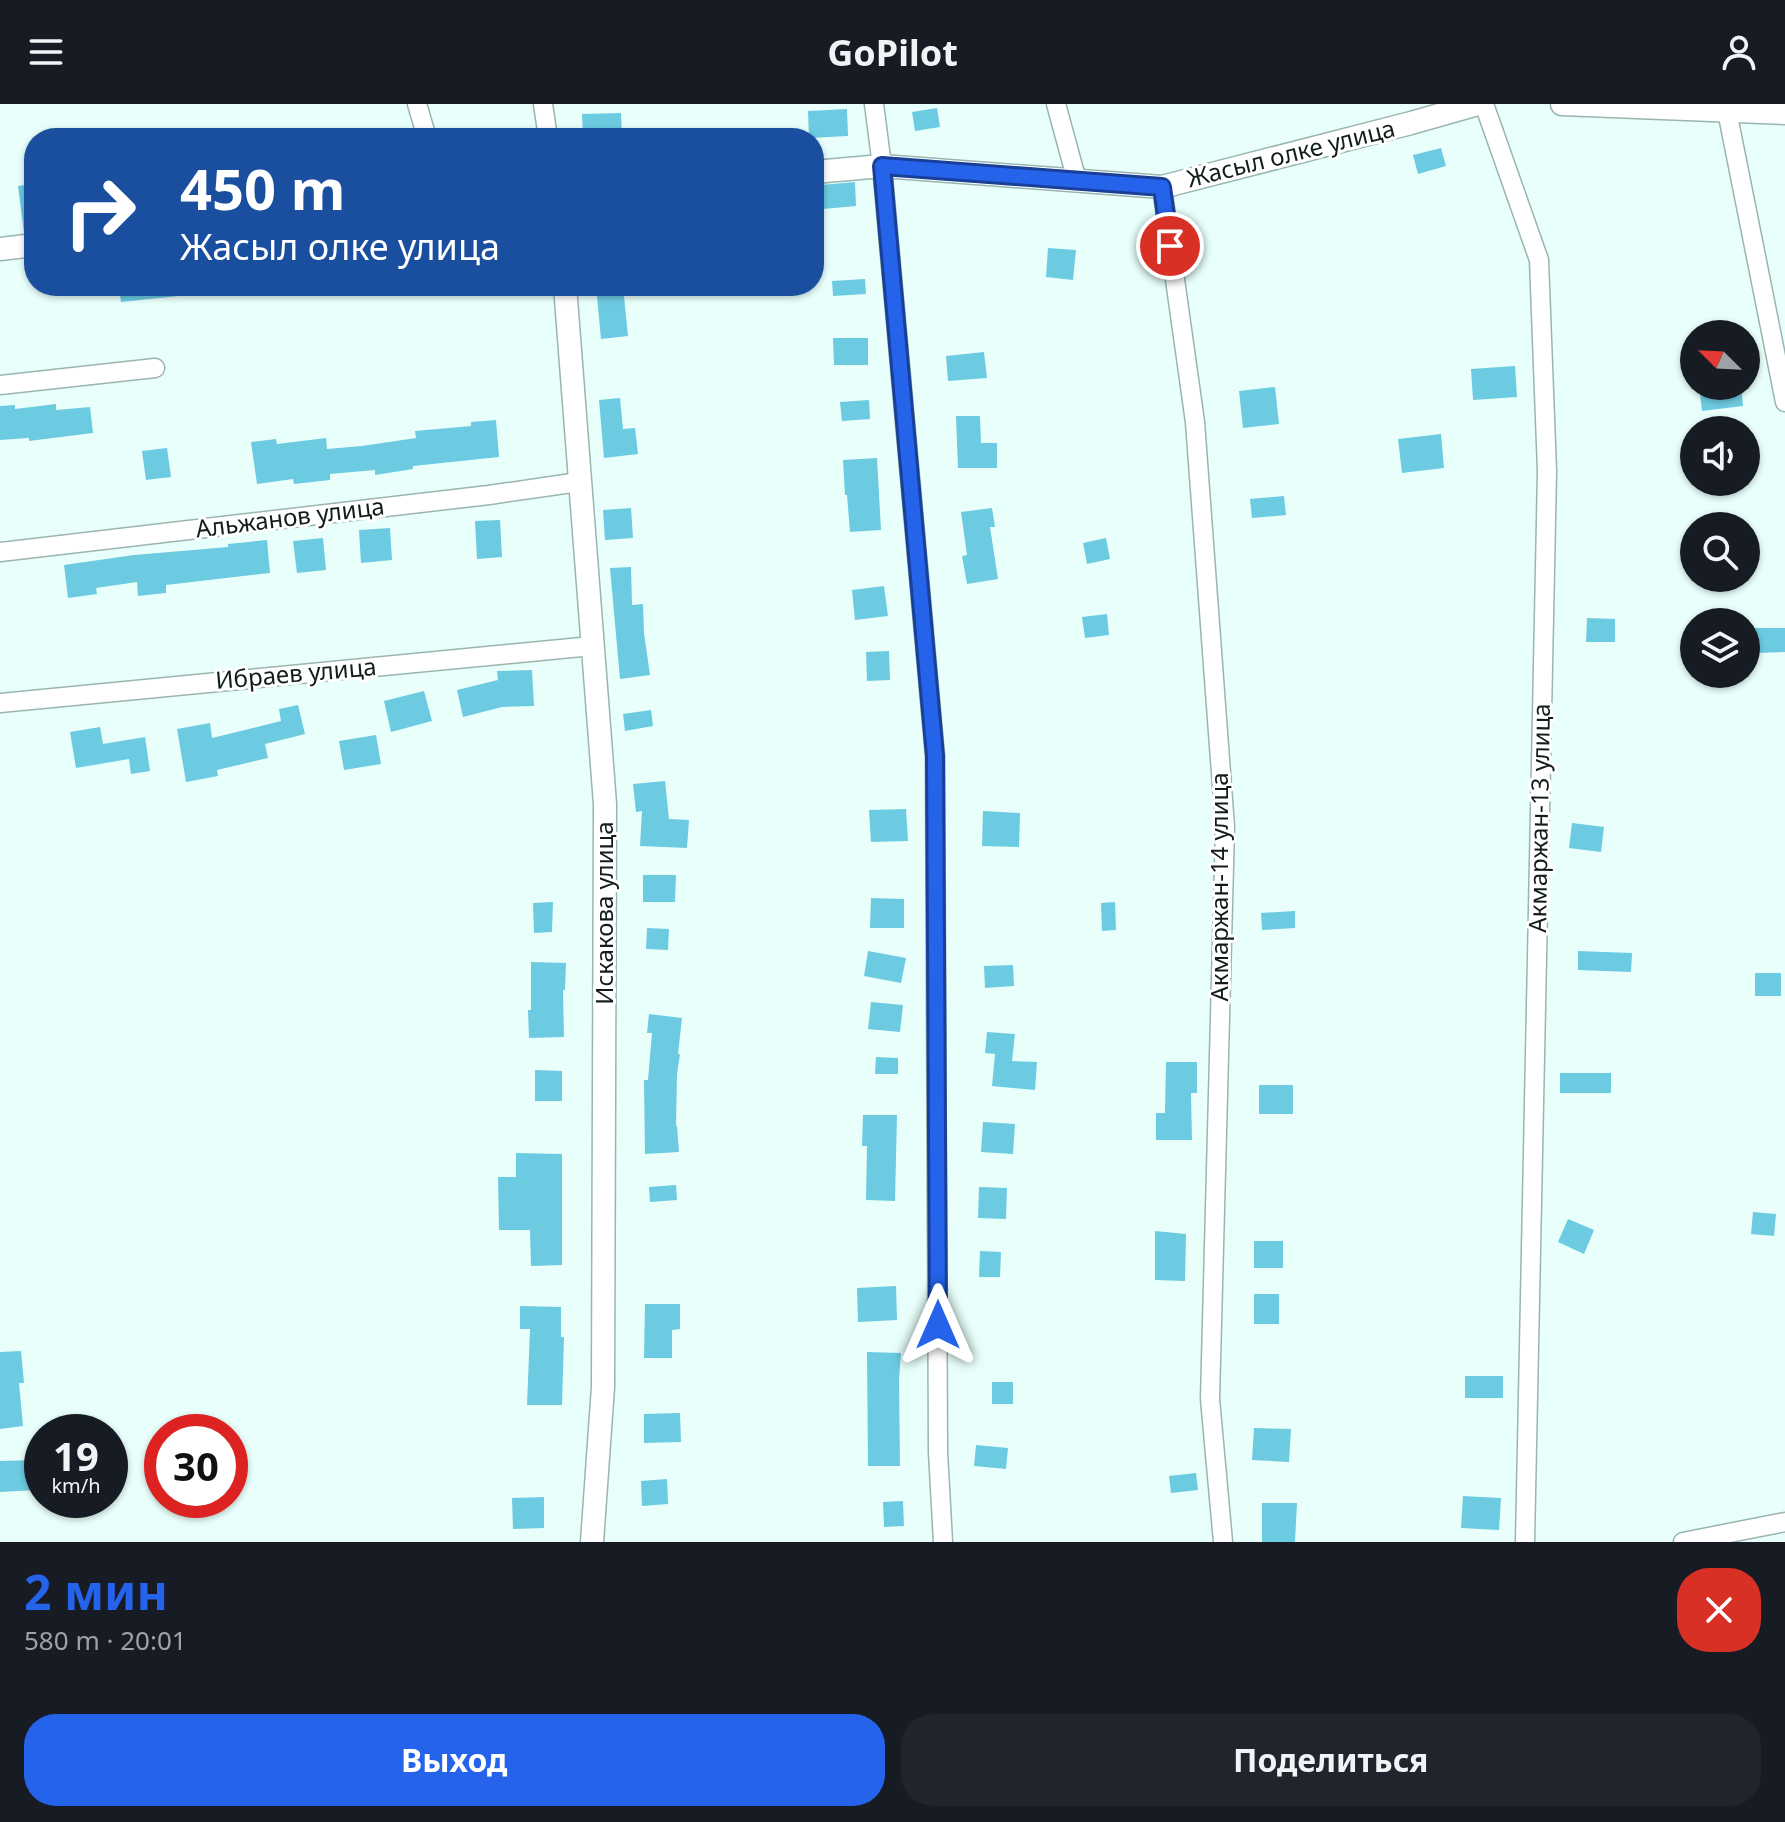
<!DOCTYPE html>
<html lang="ru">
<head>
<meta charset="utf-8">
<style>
  :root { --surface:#171b24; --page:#20242c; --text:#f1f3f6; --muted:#9ea1a6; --accent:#2563eb }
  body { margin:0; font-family:"Noto Sans",sans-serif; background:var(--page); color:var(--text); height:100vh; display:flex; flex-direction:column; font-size:30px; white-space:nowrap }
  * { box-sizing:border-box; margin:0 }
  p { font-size:26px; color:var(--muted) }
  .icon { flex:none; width:44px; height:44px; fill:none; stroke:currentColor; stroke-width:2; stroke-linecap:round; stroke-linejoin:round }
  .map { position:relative; height:1438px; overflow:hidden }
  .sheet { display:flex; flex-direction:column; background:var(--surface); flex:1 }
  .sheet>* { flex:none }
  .guide { position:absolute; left:24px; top:24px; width:800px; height:168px; border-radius:32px; box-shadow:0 2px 6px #0004; background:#1a4fa0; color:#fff; overflow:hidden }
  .needle { width:52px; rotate:294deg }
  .tools { position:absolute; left:1680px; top:216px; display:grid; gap:16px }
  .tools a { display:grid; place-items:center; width:80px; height:80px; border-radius:50%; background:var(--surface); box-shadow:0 2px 6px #0004; font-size:40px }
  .speed { position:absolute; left:24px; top:1310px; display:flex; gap:16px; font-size:40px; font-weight:700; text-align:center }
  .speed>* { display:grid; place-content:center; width:104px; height:104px; border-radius:50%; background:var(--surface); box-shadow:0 2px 6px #0004; line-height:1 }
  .speed small { font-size:20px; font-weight:400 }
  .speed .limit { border:12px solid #d22; background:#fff; color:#111 }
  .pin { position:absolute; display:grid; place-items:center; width:68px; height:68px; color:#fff; margin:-34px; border:4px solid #fff; border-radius:50%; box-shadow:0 2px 8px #0007 }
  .me { position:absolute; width:88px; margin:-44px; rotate:0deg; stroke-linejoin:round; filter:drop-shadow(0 0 6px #0008) }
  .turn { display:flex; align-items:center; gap:28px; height:168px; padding:0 24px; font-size:36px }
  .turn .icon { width:104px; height:104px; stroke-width:2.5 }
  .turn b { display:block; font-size:56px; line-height:68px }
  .round { display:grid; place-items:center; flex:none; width:84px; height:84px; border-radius:32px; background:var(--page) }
  .head { display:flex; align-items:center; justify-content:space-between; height:136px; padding:0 24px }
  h1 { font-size:48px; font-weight:700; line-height:60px; color:var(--accent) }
  .action { display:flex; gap:16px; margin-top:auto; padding:16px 24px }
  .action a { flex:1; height:92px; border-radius:32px; background:var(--accent); color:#fff; font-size:32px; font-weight:700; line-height:92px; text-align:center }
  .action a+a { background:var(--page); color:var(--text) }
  header { display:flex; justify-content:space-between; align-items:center; height:104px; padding:0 24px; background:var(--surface); font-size:36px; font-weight:700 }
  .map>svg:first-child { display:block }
  .building { fill:#6dcbe1 }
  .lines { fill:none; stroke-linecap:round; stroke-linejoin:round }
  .minor-casing { stroke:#9ab5b1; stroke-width:21 }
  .tertiary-casing { stroke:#9ab5b1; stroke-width:25 }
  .minor { stroke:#fff; stroke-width:18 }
  .tertiary { stroke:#fff; stroke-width:22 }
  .route-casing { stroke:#184099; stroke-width:20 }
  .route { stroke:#2563eb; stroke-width:14 }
  .labels { text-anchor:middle; stroke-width:6; stroke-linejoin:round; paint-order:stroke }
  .street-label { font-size:24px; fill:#121d1b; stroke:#fff }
</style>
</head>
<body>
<header><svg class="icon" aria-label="menu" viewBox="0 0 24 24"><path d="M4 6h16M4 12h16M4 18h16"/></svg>GoPilot<svg class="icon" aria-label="person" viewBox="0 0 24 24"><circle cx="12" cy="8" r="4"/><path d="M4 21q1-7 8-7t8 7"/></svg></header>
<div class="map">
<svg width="1785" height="1438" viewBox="0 0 1785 1438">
  <rect width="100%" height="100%" fill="#e8fffb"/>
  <path class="building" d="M937 4 940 23 915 27 912 8Z
    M847 5 848 32 809 34 808 7Z
    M621 9 622 34H583L582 10Z
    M1441 44 1446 62 1418 70 1413 51Z
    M855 78 856 102 823 105 821 81Z
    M34 80V127L24 128 18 82Z
    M1048 144 1076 146 1073 176 1046 173Z
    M865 175 866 190 833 192 832 177Z
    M119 182H179V192L121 198Z
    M596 182H623L628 232 601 235Z
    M833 234H868V261H834Z
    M984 248 987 274 948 277 946 252Z
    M1515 262 1517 293 1473 296 1471 265Z
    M1699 282H1741L1743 302 1702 307Z
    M1275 283 1279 320 1243 324 1239 287Z
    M620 294 623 325 635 324 638 350 604 354 599 296Z
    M869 296 870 315 842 317 840 298Z
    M56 300V306L90 303 93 329 29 337V334L0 336V302L15 301V305Z
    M956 312H980L981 339H997V364H958Z
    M496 316 499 353 413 362V365L375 371V366L330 370V376L294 380 293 375 257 380 251 338 276 335 277 340 326 334 327 345 362 342 416 334 415 327 471 322V318Z
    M1441 330 1444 364 1402 369 1398 335Z
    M167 344 171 373 146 376 142 347Z
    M877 354 881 426 850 428 847 391H845L843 356Z
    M1284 392 1286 411 1252 414 1250 395Z
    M631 404 633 434 605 436 603 406Z
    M992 404 995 423H990L998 475 967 480 962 452 967 451 961 408Z
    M500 416 502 453 477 455 475 417Z
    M390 424 392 456 361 459 359 426Z
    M323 434 326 466 297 469 293 437Z
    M1106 434 1110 455 1087 460 1083 439Z
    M267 436 270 469 166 481V489L138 492 137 478 96 484 97 490 68 494 64 461 134 451 228 443V440Z
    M631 463 632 501 643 500 644 529 650 571 620 575 610 464Z
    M884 482 888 512 855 516 852 486Z
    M1107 510 1109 531 1085 534 1082 513Z
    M1587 514 1615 515V538H1586Z
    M1753 524H1785V548L1753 549Z
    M889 547 890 576 867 577 866 548Z
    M532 566 534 602 502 603 463 613 457 586 498 576 497 567Z
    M424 587 432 617 391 628 384 597Z
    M298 601 305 630 265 640 268 654 217 666 218 672 186 678 177 625 210 619 212 634 281 617 279 605Z
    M651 606 653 622 625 627 623 610Z
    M100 623 103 640 145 633 150 667 131 670 129 655 76 664 70 628Z
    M376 631 381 660 344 666 339 637Z
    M665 677 669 715 689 716 687 744 640 742 642 707 636 708 633 680Z
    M906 705 908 737 871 738 869 706Z
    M983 707 1020 709 1019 743 982 742Z
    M1572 719 1604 723 1601 748 1569 744Z
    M643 771H676L675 798H643Z
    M871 794 904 795V824H870Z
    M553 798 552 828 534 829 533 799Z
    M1115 798 1116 826 1102 827 1101 799Z
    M1295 807V824L1262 826 1261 809Z
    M647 824 669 825 668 846 646 845Z
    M868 847 906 854 901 879 864 872Z
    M1578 847 1632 849 1631 868 1578 866Z
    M531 858 566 859 565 886H563L564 933 529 934 528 906H531Z
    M1013 861 1014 882 985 884 984 862Z
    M1755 869H1781V892H1755Z
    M871 898 903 901 900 928 868 925Z
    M649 910 682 914 678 950H680L677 970 676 1022H677L679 1048 645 1050 644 976H648L652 929H647Z
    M987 928 1015 930 1012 957 1037 958 1035 986 992 982 995 950 985 949Z
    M876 953 898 954V970H875Z
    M1166 958H1197V989H1191L1192 1036H1156V1009H1165Z
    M535 966 562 967V997H535Z
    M1560 969H1611V989H1560Z
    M1259 981H1293V1010H1259Z
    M863 1011H897L895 1097 866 1096 867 1042H862Z
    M983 1018 1015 1020 1013 1050 981 1048Z
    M516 1049 562 1050V1161L531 1162 530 1126H499L498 1073H516Z
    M676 1081 677 1096 650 1098 649 1083Z
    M979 1083 1007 1084 1006 1115 978 1114Z
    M1753 1108 1776 1110 1774 1132 1751 1130Z
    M1568 1115 1594 1126 1584 1150 1558 1138Z
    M1155 1127 1186 1130 1185 1177 1155 1176Z
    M1254 1137H1283V1164H1254Z
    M980 1147 1001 1148 1000 1173H979Z
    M896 1182 897 1216 858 1218 857 1184Z
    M1254 1190H1279V1220H1254Z
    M645 1200H680V1225L672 1226V1254H644Z
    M520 1202 561 1203V1233H564L562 1301H527L530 1225H520Z
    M21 1247 24 1279H19L23 1322 0 1325V1248Z
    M867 1248 901 1249 899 1276 900 1362H868Z
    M1465 1272H1503V1294H1465Z
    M992 1278H1013V1300H992Z
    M680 1309 681 1338 644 1339V1310Z
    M1254 1324 1291 1325 1289 1358 1252 1356Z
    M976 1341 1008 1344 1006 1365 974 1362Z
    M34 1356 36 1386 0 1388V1357Z
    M1196 1369 1198 1386 1171 1389 1169 1372Z
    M667 1375 668 1400 642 1402 641 1377Z
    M1463 1392 1501 1394 1499 1426 1461 1424Z
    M544 1393V1424L513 1425 512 1394Z
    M903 1397 904 1422 884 1423 883 1398Z
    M1262 1399H1297L1295 1438H1262Z"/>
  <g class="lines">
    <defs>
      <path id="minor" d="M417 0 427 34
        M543 0 548 34
        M874 0 882 62 935 652 938 1348 943 1438
        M1056 0 1077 77
        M1484 0 1539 156 1547 367 1525 1438
        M1727 7 1785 298
        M1162 83 1195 318 1225 723 1210 1295 1223 1438
        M0 281 155 264
        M0 448 489 391 579 378
        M0 599 592 542
        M1683 1438 1785 1418"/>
      <path id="tertiary" d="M1562 0 1785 9
        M814 68 882 62 1162 83 1411 19 1478 0
        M0 145 34 141
        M565 182 605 700 603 1283 592 1438"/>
    </defs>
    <use href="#minor" class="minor-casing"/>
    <use href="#tertiary" class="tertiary-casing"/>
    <use href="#minor" class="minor"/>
    <use href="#tertiary" class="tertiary"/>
  </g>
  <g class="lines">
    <defs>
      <path id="route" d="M938 1221 935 652 882 62 1162 83 1170 142"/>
    </defs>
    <use href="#route" class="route-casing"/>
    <use href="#route" class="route"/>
  </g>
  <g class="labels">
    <g class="street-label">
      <text transform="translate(1291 50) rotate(-14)" y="8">Жасыл олке улица</text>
      <text transform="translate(290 414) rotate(-7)" y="8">Альжанов улица</text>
      <text transform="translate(296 570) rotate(-5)" y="8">Ибраев улица</text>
      <text transform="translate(1540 714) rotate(-89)" y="8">Акмаржан-13 улица</text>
      <text transform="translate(1220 783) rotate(-90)" y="8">Акмаржан-14 улица</text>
      <text transform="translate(605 809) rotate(-90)" y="8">Искакова улица</text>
    </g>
  </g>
</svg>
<div class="tools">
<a><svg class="needle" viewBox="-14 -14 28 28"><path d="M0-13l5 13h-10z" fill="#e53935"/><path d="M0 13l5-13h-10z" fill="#9ea1a6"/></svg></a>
<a><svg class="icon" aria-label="sound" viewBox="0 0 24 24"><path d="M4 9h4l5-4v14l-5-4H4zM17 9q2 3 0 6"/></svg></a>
<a><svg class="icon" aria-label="search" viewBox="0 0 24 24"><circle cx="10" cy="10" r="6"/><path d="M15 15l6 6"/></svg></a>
<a><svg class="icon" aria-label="layers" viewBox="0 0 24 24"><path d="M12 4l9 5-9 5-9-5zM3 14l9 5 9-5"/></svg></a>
</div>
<div class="speed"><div>19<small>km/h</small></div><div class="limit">30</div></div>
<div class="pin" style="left:1170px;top:142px;background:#d93025"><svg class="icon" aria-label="arrive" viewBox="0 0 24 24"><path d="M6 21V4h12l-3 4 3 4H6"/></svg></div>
<svg class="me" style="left:938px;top:1221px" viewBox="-20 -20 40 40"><path d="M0-17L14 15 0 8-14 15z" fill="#2563eb" stroke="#fff" stroke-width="4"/></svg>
<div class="guide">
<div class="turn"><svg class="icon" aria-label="right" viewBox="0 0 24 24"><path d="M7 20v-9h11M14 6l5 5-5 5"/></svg><div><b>450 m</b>Жасыл олке улица</div></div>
</div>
</div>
<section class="sheet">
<div class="head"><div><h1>2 мин</h1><p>580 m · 20:01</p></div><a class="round" style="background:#d93025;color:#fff"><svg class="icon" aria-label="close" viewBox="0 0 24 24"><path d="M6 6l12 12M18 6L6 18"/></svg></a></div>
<div class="action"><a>Выход</a><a>Поделиться</a></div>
</section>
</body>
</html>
